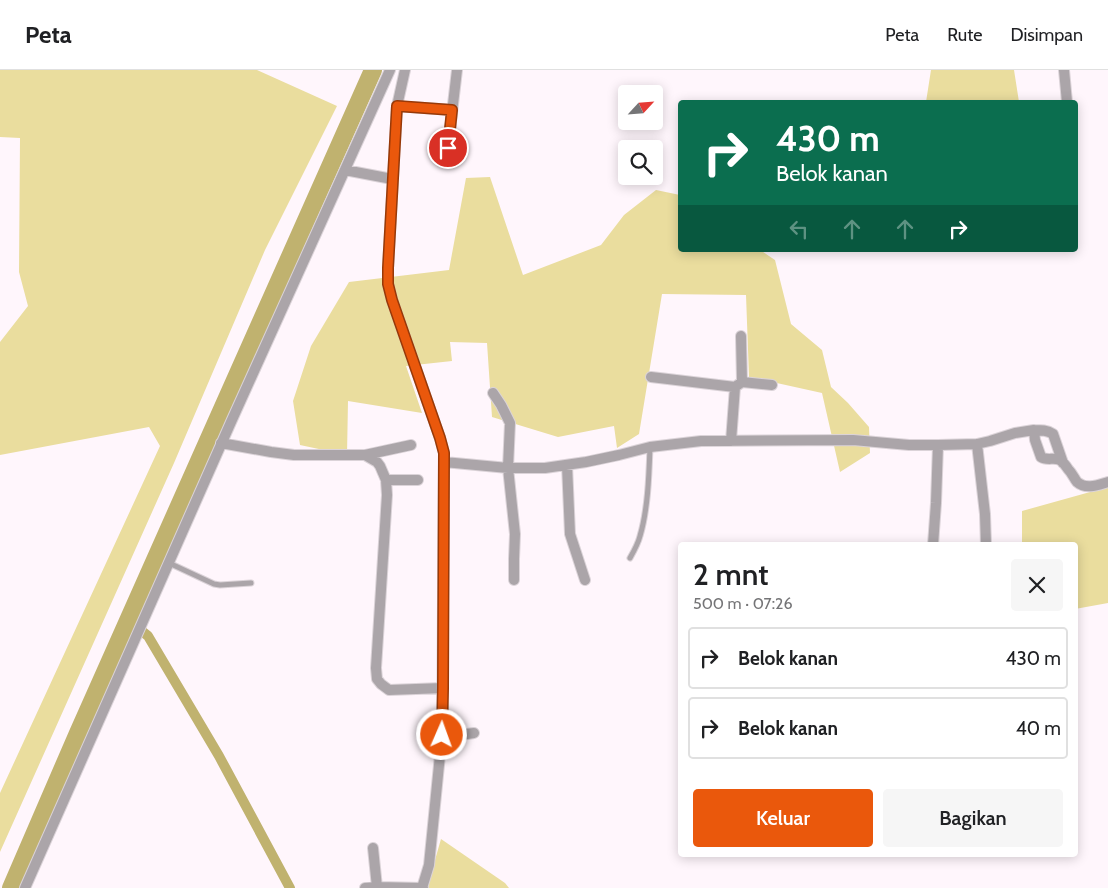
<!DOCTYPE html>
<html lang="id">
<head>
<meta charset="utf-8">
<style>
  :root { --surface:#fff; --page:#f6f6f6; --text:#202124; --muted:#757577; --line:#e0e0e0; --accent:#ea580c }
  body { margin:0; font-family:Cabin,sans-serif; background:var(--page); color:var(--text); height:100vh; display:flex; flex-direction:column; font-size:19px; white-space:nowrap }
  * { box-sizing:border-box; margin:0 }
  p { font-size:16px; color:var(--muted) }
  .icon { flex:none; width:28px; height:28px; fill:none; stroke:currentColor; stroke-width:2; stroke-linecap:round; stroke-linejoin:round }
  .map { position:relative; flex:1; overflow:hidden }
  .side { position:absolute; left:678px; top:472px; width:400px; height:315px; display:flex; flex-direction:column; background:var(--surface); border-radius:5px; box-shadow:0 2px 12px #0003 }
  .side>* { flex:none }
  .top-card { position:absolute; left:678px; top:30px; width:400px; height:152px; border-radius:5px; box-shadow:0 2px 12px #0003; background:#0b6e4f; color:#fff; overflow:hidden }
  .needle { width:32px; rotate:64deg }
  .buttons { position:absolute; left:618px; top:15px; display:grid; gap:10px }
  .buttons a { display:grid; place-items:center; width:45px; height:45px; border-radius:5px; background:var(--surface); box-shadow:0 2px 12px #0003; font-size:25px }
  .pin { position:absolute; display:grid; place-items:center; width:42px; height:42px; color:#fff; margin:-21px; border:2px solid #fff; border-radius:50%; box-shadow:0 1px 5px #0007 }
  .me { position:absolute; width:55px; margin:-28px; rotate:2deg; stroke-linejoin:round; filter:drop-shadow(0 0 4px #0008) }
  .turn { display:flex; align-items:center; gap:18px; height:105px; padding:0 15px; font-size:22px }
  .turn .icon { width:65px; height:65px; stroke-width:2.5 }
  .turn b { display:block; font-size:35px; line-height:42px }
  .lanes { display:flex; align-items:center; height:48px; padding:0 15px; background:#0003; justify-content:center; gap:25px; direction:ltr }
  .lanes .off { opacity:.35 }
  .round { display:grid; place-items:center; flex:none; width:52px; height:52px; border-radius:5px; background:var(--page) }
  .headline { display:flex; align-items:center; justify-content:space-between; height:85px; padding:0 15px }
  h1 { font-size:30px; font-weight:600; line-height:38px }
  .cta { display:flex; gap:10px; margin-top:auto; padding:10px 15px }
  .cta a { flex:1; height:58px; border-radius:5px; background:var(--accent); color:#fff; font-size:20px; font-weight:600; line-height:58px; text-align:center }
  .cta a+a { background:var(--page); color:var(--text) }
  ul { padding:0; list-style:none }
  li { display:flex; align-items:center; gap:15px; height:62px; margin:0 10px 8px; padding:0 5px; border:2px solid var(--line); border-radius:5px }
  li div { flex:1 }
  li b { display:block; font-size:19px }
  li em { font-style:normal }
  header { display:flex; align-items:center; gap:30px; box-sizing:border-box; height:70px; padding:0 25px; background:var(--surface); border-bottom:1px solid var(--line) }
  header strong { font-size:24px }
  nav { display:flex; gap:28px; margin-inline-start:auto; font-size:18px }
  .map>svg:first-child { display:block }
  .green { fill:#eadd9e }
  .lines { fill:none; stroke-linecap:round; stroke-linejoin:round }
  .canal { stroke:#c0b26f; stroke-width:10 }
  .river { stroke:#c0b26f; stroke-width:18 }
  .lane-casing { stroke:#dbd3d8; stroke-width:7 }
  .street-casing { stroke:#dbd3d8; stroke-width:12 }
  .lane { stroke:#aba5a9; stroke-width:5 }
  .street { stroke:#aba5a9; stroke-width:10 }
  .route-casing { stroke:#983908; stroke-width:12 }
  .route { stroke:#ea580c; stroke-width:9 }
</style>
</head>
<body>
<header>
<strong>Peta</strong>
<nav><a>Peta</a><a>Rute</a><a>Disimpan</a></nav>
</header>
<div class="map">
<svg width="1108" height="818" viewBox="0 0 1108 818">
  <rect width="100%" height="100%" fill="#fff6fc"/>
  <path class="green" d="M0 0H257L337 36 265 180 174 393 0 782V723L160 376 149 357 0 385V272L28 236 19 202 20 68 0 67Z
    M931 0H1014L1019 32H926Z
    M490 107 523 205 601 175 624 145 656 120 680 125V180H760L775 190 791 254 822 280 831 317 848 333 869 357 870 383 840 402 822 323 749 307 746 225 662 224 639 364 617 378 614 356 558 367 492 347 487 273 450 272 452 291 406 296 422 343 348 331 347 385 300 375 293 331 311 276 349 212 449 200 466 108Z
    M1108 417V533L1075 539V475H1022V441Z
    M441 769 505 813 509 818H427Z"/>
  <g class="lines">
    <path class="canal" d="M128 550 148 566 219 686 290 818"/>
    <path class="river" d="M11 818 78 663 373 0"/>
    <defs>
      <path id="lane" d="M630 488C634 481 638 474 640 466 648 439 649 405 650 377
        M169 493 214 514 220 515 251 513"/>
      <path id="street" d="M405 0 397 36 388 198V214L392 230 440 368 444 383V392L442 665 429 795 422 818
        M1064 0 1067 32
        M397 36 452 40
        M448 77 457 0
        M345 100 392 109
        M741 266 742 312
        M651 307 735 317
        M493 323 501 335 510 353 508 398 515 464 514 489V510
        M1034 360C1041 360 1047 360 1053 364L1063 393
        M731 371 735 317 742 312 772 315
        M221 373 271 382 294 385H365L377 392 380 396 386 410 387 425 376 598 377 609 381 614 389 620 443 618
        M977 374 985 444 986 475
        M365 385 411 375
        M444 392 508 398H545L586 392 619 385 650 377 701 371 853 370 909 375H938L977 374 990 371 1015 363 1034 360 1035 370 1041 387C1047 391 1054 387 1060 390 1063 392 1066 396 1068 399 1072 403 1074 408 1077 412 1086 420 1098 415 1108 412
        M567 395 570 464 585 510
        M386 410H418
        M933 475 936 433 938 375
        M442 665 453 666 474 663
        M373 778 377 817
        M25 818 231 352 390 0
        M365 818 377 817 423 818"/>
    </defs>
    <use href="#lane" class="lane-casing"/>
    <use href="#street" class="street-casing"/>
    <use href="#lane" class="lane"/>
    <use href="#street" class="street"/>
  </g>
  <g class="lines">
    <defs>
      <path id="route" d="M442 665 443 618 444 383 440 368 392 230 388 214V198L397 36 452 40 448 78"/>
    </defs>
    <use href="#route" class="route-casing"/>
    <use href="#route" class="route"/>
  </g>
</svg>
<div class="buttons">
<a><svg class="needle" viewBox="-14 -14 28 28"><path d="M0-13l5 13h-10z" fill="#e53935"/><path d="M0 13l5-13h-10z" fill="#757577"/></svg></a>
<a><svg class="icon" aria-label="search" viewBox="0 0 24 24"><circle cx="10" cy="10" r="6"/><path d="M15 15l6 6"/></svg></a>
</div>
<div class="pin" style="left:448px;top:78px;background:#d93025"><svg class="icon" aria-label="arrive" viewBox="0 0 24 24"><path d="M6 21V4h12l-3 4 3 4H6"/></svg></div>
<svg class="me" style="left:442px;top:665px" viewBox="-20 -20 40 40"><circle r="17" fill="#ea580c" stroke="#fff" stroke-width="3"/><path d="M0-11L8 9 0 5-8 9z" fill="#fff"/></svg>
<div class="top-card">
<div class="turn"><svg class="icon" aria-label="right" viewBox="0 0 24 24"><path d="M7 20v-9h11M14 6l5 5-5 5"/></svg><div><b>430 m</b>Belok kanan</div></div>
<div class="lanes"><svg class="icon off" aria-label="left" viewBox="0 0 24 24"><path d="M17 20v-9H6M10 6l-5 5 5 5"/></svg><svg class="icon off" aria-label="ahead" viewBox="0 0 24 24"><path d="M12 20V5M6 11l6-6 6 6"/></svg><svg class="icon off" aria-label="ahead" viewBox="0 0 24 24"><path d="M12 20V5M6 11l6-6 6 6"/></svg><svg class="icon" aria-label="right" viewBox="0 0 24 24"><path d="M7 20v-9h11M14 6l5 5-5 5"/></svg></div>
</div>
<section class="side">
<div class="headline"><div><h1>2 mnt</h1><p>500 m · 07:26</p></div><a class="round"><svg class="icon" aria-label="close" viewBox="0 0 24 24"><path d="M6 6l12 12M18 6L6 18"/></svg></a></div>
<ul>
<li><svg class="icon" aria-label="right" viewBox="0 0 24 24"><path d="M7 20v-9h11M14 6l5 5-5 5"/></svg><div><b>Belok kanan</b></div><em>430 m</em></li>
<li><svg class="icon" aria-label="right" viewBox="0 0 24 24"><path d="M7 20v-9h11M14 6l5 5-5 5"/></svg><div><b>Belok kanan</b></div><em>40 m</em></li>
</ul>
<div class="cta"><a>Keluar</a><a>Bagikan</a></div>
</section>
</div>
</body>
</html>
